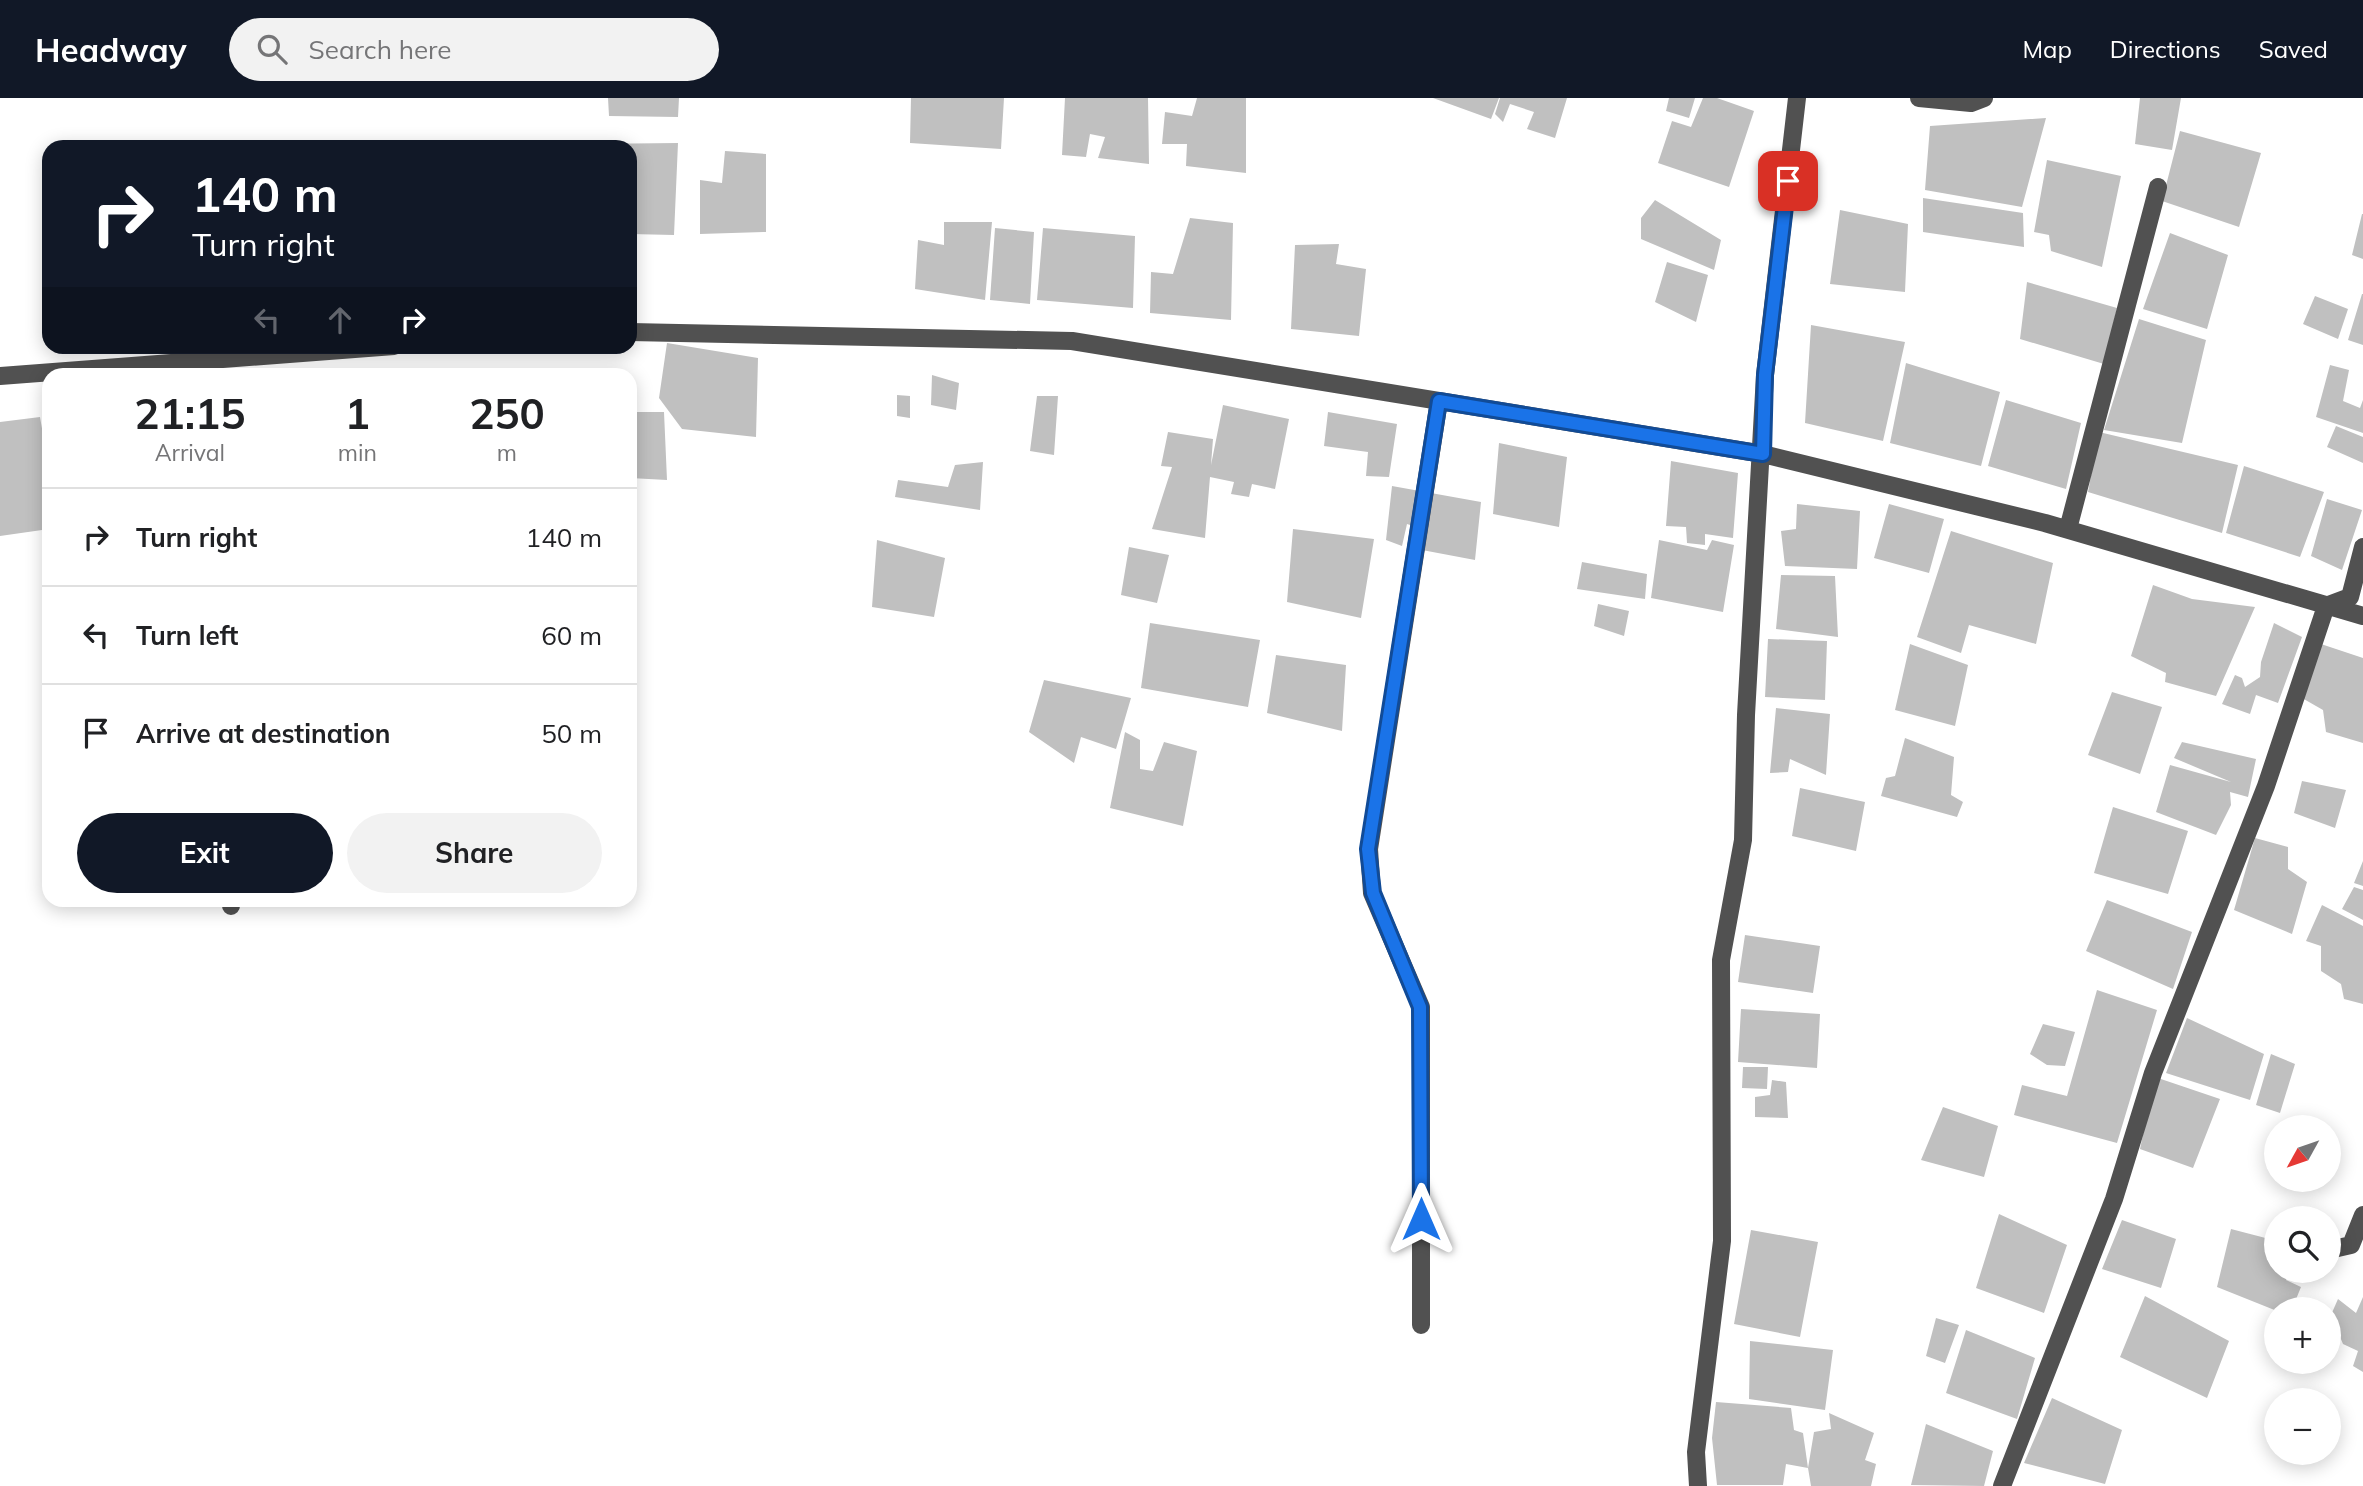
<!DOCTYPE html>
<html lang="en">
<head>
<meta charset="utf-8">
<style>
  :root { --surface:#fff; --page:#f2f2f2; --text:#202124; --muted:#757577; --line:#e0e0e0; --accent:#111827 }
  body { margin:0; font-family:Mulish,sans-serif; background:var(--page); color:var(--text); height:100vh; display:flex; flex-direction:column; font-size:26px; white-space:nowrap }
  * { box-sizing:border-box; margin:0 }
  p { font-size:23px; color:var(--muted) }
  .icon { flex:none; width:38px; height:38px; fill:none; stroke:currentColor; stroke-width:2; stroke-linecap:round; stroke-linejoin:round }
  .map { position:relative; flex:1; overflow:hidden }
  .details { position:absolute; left:42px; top:270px; width:595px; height:539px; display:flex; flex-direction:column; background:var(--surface); border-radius:21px; box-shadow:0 4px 18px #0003 }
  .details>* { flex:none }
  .hud { position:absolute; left:42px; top:42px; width:595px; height:214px; border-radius:21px; box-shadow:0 4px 18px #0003; background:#111827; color:#fff; overflow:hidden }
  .needle { width:46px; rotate:230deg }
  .tools { position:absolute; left:2264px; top:1017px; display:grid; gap:14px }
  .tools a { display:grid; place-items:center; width:77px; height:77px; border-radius:50%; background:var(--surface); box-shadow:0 4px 18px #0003; font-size:35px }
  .pin { position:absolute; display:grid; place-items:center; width:60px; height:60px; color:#fff; margin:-30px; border-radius:14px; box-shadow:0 4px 10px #0006 }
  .me { position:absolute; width:77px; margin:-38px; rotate:0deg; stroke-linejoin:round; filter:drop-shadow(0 0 5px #0008) }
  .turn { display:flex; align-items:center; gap:24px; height:147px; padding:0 35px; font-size:32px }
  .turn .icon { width:91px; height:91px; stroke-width:2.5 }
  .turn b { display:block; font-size:49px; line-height:60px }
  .lanes { display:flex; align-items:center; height:66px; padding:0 35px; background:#0003; justify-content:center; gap:35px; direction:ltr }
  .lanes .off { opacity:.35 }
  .eta { display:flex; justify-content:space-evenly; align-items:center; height:119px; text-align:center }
  .eta b { font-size:42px; font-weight:700; line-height:49px }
  .button { display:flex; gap:14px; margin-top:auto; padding:14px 35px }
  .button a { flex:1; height:80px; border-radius:42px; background:var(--accent); color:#fff; font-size:28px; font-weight:700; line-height:80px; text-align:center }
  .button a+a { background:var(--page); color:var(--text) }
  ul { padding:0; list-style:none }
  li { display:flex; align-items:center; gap:21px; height:98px; padding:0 35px; border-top:2px solid var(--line) }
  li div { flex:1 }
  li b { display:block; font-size:26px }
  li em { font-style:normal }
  header { display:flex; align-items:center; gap:42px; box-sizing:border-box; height:98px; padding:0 35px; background:var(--accent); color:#fff }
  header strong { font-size:33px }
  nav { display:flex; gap:38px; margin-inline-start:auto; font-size:24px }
  .search { width:490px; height:63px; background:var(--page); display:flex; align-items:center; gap:18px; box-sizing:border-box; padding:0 24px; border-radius:38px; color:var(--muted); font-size:26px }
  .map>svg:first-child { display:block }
  .building { fill:#c0c0c0 }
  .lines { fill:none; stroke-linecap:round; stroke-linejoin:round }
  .minor { stroke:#515151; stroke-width:18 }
  .route-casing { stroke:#114b97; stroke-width:18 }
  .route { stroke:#1a73e8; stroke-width:12 }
</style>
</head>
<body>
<header>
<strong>Headway</strong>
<div class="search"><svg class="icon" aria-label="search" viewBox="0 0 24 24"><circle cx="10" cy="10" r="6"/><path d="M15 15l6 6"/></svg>Search here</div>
<nav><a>Map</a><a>Directions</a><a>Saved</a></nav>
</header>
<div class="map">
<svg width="2363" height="1388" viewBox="0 0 2363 1388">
  <rect width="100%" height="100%" fill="#fff"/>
  <path class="building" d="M608 0H679L678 19 609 18Z
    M911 0H1004L1001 51 910 45Z
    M1065 0H1148L1149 66 1098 60 1105 39 1090 36 1086 59 1062 57Z
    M1197 0H1246V75L1186 68 1187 46H1162L1165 14 1192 18Z
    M1433 0H1499L1491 21Z
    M1500 0H1567L1555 40 1527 31 1534 14 1510 6 1503 24 1495 16Z
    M1669 0H1695L1689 20 1666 13Z
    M1703 0H1717L1754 13 1729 89 1658 65 1672 23 1691 29Z
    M2140 0H2181L2172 52 2135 46Z
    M2046 20 2022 109 1925 92 1930 28Z
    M2180 33 2261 55 2239 129 2162 103Z
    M678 45 674 137 630 136V49H585V46Z
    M725 53 766 56V134L700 136V82L722 85Z
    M2047 62 2121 78 2102 169 2051 153 2049 137 2034 134Z
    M1923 100 2023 115 2024 149 1923 134Z
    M1655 102 1721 142 1714 172 1641 141V120Z
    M1840 112 1908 126 1905 194 1830 186Z
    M2362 116H2363V161L2352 157Z
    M1190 120 1233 125 1231 222 1150 215 1151 174 1173 176Z
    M944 124H992L985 202 915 191 918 142 944 147Z
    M995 130 1034 134 1030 206 990 202Z
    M1043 130 1135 138 1133 210 1037 202Z
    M2170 135 2228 157 2207 231 2143 211Z
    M1339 146 1336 166 1366 171 1359 238 1291 231 1295 147Z
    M1667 164 1708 177 1696 224 1655 204Z
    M2027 184 2117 210 2104 266 2020 241Z
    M2362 196H2363V247L2348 242Z
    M2315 198 2348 211 2338 241 2303 226Z
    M2139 221 2206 242 2182 345 2104 332Z
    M1811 227 1905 244 1883 343 1805 325Z
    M667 245 758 260 756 339 682 331 659 300Z
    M1906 265 2000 294 1981 368 1890 345Z
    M2330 267 2349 272 2343 303 2360 310 2363 302V335L2316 319Z
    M932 277 959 285 956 312 931 307Z
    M897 297 910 298V320L897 318Z
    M1037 298H1058L1054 357 1030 353Z
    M2006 302 2081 325 2066 391 1988 368Z
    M1223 307 1289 321 1275 391 1252 386 1249 399 1231 396 1234 384 1210 379 1205 440 1152 431 1172 369 1161 368 1168 334 1213 341 1211 367Z
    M630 314H664L667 382 630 380Z
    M1328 314 1397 326 1389 379 1366 378 1368 354 1324 348Z
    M40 319 49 371V431L0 438V324Z
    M2336 328 2363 339V365L2327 349Z
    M2099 334 2238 367 2222 435 2088 394Z
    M1499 345 1567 359 1559 429 1493 416Z
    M1671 363 1738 375 1733 440 1705 436V447L1687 445 1686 429 1666 428Z
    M983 364 980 412 895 399 898 382 948 389 955 367Z
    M2244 368 2324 394 2300 459 2226 435Z
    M1392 388 1481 404 1475 462 1422 452 1426 432 1407 426 1402 448 1386 442Z
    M2327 401 2362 412 2342 472 2311 458Z
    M1797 406 1860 413 1857 471 1785 468 1781 433 1796 431Z
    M1889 406 1944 421 1929 475 1874 460Z
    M1293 431 1374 441 1361 520 1287 504Z
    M1951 433 2053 465 2036 546 1969 527 1961 555 1917 539Z
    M877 442 945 460 934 519 872 509Z
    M1659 442 1707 452 1712 442 1734 447 1723 514 1651 500Z
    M1129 449 1169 457 1157 505 1121 497Z
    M1582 464 1647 476 1645 501 1577 491Z
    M1781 477 1835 478 1838 539 1776 531Z
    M2153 487 2192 501 2255 509 2216 598 2165 584 2166 575 2131 558Z
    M1598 506 1629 513 1624 538 1594 528Z
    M1150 525 1260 542 1248 609 1141 590Z
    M2274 525 2302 539 2278 605 2256 597 2250 616 2222 606 2235 577 2242 580 2245 589 2260 579 2261 564Z
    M1768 541 1827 543 1825 602 1765 599Z
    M1910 546 1968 567 1955 628 1895 612Z
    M2321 546 2363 560V645L2326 634 2323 612 2302 600Z
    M1276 557 1346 567 1342 633 1267 615Z
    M1044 582 1131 600 1116 651 1081 639 1074 665 1029 634Z
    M2112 594 2162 609 2140 676 2088 657Z
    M1776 610 1830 616 1826 677 1790 661 1788 674 1770 675Z
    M1125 634 1140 642V671L1153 673 1164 644 1197 653 1183 728 1110 710Z
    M1905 640 1954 659 1951 697 1963 704 1957 719 1881 698 1886 680 1895 678Z
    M2182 644 2256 661 2248 699 2230 694 2231 707 2216 737 2156 714 2170 667 2231 684 2174 660Z
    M2302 683 2346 692 2335 730 2294 715Z
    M1800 690 1865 704 1856 753 1792 738Z
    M2113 709 2188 733 2168 796 2094 775Z
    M2255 740 2288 749V771L2307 784 2292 836 2234 812Z
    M2363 763V788L2354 785Z
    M2354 789 2363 792V822L2342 811Z
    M2107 802 2192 834 2173 891 2086 853Z
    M2322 807 2363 828V906L2344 901 2341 886 2321 873V848L2306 843Z
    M1745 837 1820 848 1813 895 1738 884Z
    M2097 892 2157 912 2117 1045 2014 1017 2022 987 2067 998Z
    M1741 911 1820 916 1817 970 1738 964Z
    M2187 920 2264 956 2250 1002 2166 975Z
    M2043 926 2075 934 2065 968 2047 967 2030 956Z
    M2271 956 2295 966 2280 1015 2256 1007Z
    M1743 969H1768L1767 991 1742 990Z
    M2155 979 2220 1001 2193 1070 2140 1051Z
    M1772 982 1786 984 1788 1020 1755 1019V999L1770 997Z
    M1943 1009 1998 1028 1984 1079 1921 1062Z
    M1999 1116 2067 1147 2044 1215 1976 1190Z
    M2122 1122 2176 1141 2161 1190 2102 1171Z
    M2231 1131 2277 1143V1172H2288L2286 1182 2301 1189 2292 1211H2277V1213L2217 1189Z
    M1751 1132 1818 1144 1800 1239 1734 1226Z
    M2145 1198 2229 1243 2207 1300 2120 1259Z
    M2363 1199V1274L2353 1268 2358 1253 2343 1246 2331 1217 2338 1201 2356 1215Z
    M1936 1220 1959 1227 1945 1265 1926 1258Z
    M1966 1232 2035 1260 2017 1321 1946 1295Z
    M1750 1243 1833 1252 1825 1312 1749 1301Z
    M2052 1300 2122 1332 2105 1386 2024 1365Z
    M1716 1304 1791 1310 1794 1332 1803 1335 1808 1370 1814 1334 1831 1331 1829 1315 1874 1335 1865 1362 1876 1366 1871 1388H1811L1808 1370 1786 1366 1783 1387H1717L1712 1340Z
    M1926 1326 1993 1353 1984 1388 1911 1387Z"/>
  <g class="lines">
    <path class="minor" d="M1919 0 1971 5 1984 0
      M630 234 1072 243 1763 356 2045 425 2363 518
      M0 278 394 248
      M2068 431 2158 89
      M231 808V802
      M2329 1152 2351 1147 2363 1117
      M1421 1227V909L1372 795 1369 751 1439 303
      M1698 1388 1696 1354 1722 1143 1721 862 1743 742 1746 617 1765 277 1797 0
      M2002 1388 2114 1101 2153 975 2266 688 2326 508 2350 499 2363 449"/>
  </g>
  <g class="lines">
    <defs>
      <path id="route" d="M1421 1121 1420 909 1373 795 1368 751 1439 303 1763 356 1765 277 1788 83"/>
    </defs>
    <use href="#route" class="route-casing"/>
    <use href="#route" class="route"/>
  </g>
</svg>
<div class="tools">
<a><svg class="needle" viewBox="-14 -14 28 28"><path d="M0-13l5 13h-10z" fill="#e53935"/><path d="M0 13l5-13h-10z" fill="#757577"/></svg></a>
<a><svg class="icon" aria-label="search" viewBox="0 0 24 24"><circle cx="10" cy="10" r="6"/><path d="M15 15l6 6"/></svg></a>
<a>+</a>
<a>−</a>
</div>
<div class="pin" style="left:1788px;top:83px;background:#d93025"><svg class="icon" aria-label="arrive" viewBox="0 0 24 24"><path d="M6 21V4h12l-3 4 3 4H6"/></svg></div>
<svg class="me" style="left:1421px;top:1121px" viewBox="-20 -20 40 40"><path d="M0-17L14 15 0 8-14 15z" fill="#1a73e8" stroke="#fff" stroke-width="4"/></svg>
<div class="hud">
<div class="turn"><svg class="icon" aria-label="right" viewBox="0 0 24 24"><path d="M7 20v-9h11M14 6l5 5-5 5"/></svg><div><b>140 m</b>Turn right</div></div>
<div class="lanes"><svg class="icon off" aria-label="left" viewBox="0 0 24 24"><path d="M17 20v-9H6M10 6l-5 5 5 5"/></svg><svg class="icon off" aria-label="ahead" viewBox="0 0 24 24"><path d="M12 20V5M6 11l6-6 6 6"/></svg><svg class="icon" aria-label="right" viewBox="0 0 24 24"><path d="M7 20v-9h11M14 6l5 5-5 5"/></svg></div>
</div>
<section class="details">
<div class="eta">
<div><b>21:15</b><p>Arrival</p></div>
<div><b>1</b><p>min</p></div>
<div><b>250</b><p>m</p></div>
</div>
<ul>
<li><svg class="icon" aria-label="right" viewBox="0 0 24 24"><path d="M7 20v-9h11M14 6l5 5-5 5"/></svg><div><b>Turn right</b></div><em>140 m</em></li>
<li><svg class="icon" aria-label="left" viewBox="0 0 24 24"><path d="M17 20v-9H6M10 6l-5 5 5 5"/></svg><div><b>Turn left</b></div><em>60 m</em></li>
<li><svg class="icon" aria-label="arrive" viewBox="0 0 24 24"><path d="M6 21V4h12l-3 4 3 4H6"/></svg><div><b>Arrive at destination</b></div><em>50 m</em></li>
</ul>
<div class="button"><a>Exit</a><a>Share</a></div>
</section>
</div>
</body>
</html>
